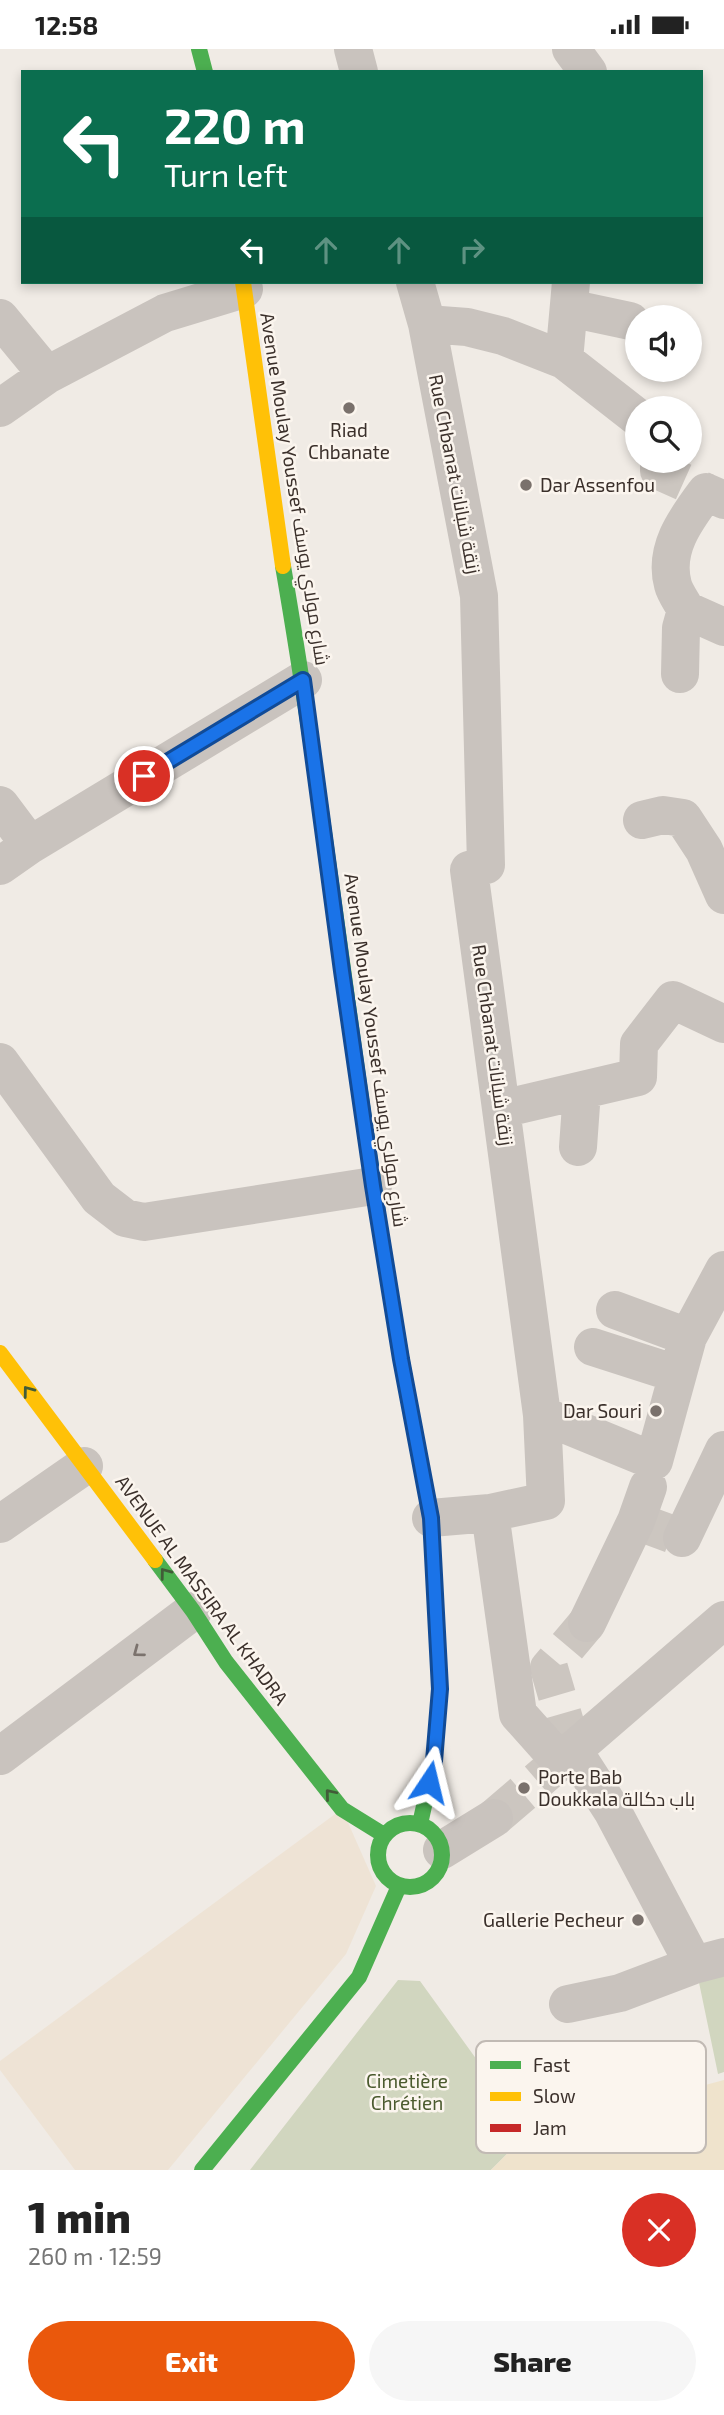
<!DOCTYPE html>
<html lang="en">
<head>
<meta charset="utf-8">
<style>
  :root { --surface:#fff; --page:#f6f6f6; --text:#222; --muted:#767676; --accent:#ea580c }
  body { margin:0; font-family:"Exo 2",Cairo,sans-serif; background:var(--page); color:var(--text); height:100vh; display:flex; flex-direction:column; font-size:26px; white-space:nowrap }
  * { box-sizing:border-box; margin:0 }
  p { font-size:23px; color:var(--muted) }
  .icon { flex:none; width:38px; height:38px; fill:none; stroke:currentColor; stroke-width:2; stroke-linecap:round; stroke-linejoin:round }
  .map { position:relative; height:2121px; overflow:hidden }
  .side { display:flex; flex-direction:column; background:var(--surface); flex:1 }
  .side>* { flex:none }
  .banner { position:absolute; left:21px; top:21px; width:682px; height:214px; border-radius:0px; box-shadow:0 4px 10px #0003; background:#0b6e4f; color:#fff; overflow:hidden }
  .fabs { position:absolute; left:625px; top:256px; display:grid; gap:14px }
  .fabs a { display:grid; place-items:center; width:77px; height:77px; border-radius:50%; background:var(--surface); box-shadow:0 4px 10px #0003; font-size:35px }
  .pin { position:absolute; display:grid; place-items:center; width:60px; height:60px; color:#fff; margin:-30px; border:4px solid #fff; border-radius:50%; box-shadow:0 2px 7px #0007 }
  .me { position:absolute; width:77px; margin:-38px; rotate:10deg; stroke-linejoin:round; filter:drop-shadow(0 0 5px #0008) }
  .turn { display:flex; align-items:center; gap:24px; height:147px; padding:0 28px; font-size:32px }
  .turn .icon { width:91px; height:91px; stroke-width:2.5 }
  .turn b { display:block; font-size:49px; line-height:60px }
  .lanes { display:flex; align-items:center; height:66px; padding:0 28px; background:#0003; justify-content:center; gap:35px; direction:ltr }
  .lanes .off { opacity:.35 }
  .round { display:grid; place-items:center; flex:none; width:74px; height:74px; border-radius:37px; background:var(--page) }
  .summary { display:flex; align-items:center; justify-content:space-between; height:119px; padding:0 28px }
  h1 { font-size:42px; font-weight:800; line-height:52px }
  .primary-button { display:flex; gap:14px; margin-top:auto; padding:14px 28px }
  .primary-button a { flex:1; height:80px; border-radius:42px; background:var(--accent); color:#fff; font-size:28px; font-weight:800; line-height:80px; text-align:center }
  .primary-button a+a { background:var(--page); color:var(--text) }
  .status { display:flex; justify-content:space-between; align-items:center; height:49px; padding:0 35px; background:var(--surface); direction:ltr }
  .status svg { height:19px; fill:currentColor }
  .map>svg:first-child { display:block }
  .green { fill:#d1d6bf }
  .sand { fill:#efe3cc }
  .plaza { fill:#eee3d5 }
  .lines { fill:none; stroke-linecap:round; stroke-linejoin:round }
  .street-tunnel { stroke:#ccc6c0; stroke-width:38; stroke-dasharray:38 19; stroke-linecap:butt }
  .street { stroke:#c9c3be; stroke-width:38 }
  .fast { stroke:#4caf50; stroke-width:16 }
  .slow { stroke:#ffc107; stroke-width:16 }
  .jam { stroke:#c62828; stroke-width:16 }
  .oneway { stroke:#415c38 }
  .oneway2 { stroke:#7b726d }
  .route-casing { stroke:#114b97; stroke-width:18 }
  .route { stroke:#1a73e8; stroke-width:12 }
  .poi-dot { fill:#7a716c; stroke:#fbf5ee; stroke-width:2.5 }
  .labels { text-anchor:middle; stroke-width:5; stroke-linejoin:round; paint-order:stroke }
  .poi-label { font-size:19px; fill:#3b302b; stroke:#fbf5ee; text-anchor:start }
  .street-label { font-size:19px; fill:#3b302b; stroke:#fbf5ee }
  .park-label { font-size:19px; fill:#4a5a2e; stroke:#fbf5ee }
  .key { fill:#fbf5ee; stroke:#c1bab4; stroke-width:2 }
  .key-label { font-size:19px; fill:#3b302b }
</style>
</head>
<body>
<div class="status"><b>12:58</b><svg viewBox="0 0 49 12"><path d="M0 12V9h3v3zM5 12V6h3v6zM10 12V3h3v9zM15 12V0h3v12zM26 1h20v11H26zM47 4h2v5h-2z"/></svg></div>
<div class="map">
<svg width="724" height="2121" viewBox="0 0 724 2121">
  <rect width="100%" height="100%" fill="#f0ebe5"/>
  <path class="green" d="M724 1911V2023L718 2025 696 1919Z
    M398 1931 420 1932 529 2083 491 2121H250Z"/>
  <path class="sand" d="M724 2031V2121H491L529 2083 573 2105C592 2101 597 2083 586 2068Z"/>
  <path class="plaza" d="M342 1760 376 1837 346 1905 168 2121H75L0 2021V2012Z"/>
  <g class="lines">
    <path class="street-tunnel" d="M659 411V422L706 443
      M636 1472 682 1489
      M573 1701 549 1619 587 1574
      M494 1769 558 1714"/>
    <path class="street" d="M353 0 359 23
      M571 0 588 23
      M415 233 427 275 479 547 486 816 469 821 542 1366 546 1452 490 1464 518 1665 560 1712
      M569 259 630 272
      M0 269 47 326
      M427 275 467 278 503 287 564 311 637 368
      M564 311 571 233
      M0 359 47 326 165 264 244 240
      M686 561 724 578
      M680 625 681 579 686 561C682 553 675 544 673 536 663 500 686 470 706 443L724 451
      M0 756 30 796
      M642 771 663 766 683 769 704 801 724 846
      M0 817 30 796 303 631
      M0 1013 99 1149 125 1169 144 1173 373 1137
      M502 1060 638 1028 639 995 673 951 724 975
      M578 1098 582 1042
      M615 1261 688 1288
      M593 1298 677 1325
      M542 1366 654 1412 688 1288 724 1221
      M431 1469 490 1464
      M0 1475 84 1417
      M682 1489 724 1401
      M587 1574 636 1472 648 1438
      M573 1701 613 1763 694 1916
      M0 1707 193 1562
      M558 1714 724 1571
      M442 1801 494 1769
      M568 1955 620 1944 694 1916 724 1908"/>
    <path class="fast" d="M199 0 205 23
      M283 517C333 807 361 1100 416 1390
      M155 1511 193 1562 226 1613 342 1760 384 1786
      M378 1806a32 32 0 1 1 64 0a32 32 0 1 1-64 0Z
      M420 1775 434 1712 438 1664
      M202 2121 359 1928 399 1837"/>
    <path class="slow" d="M243 233 283 517
      M0 1304 155 1511"/>
    <path class="jam" d="M416 1390 431 1469 440 1640 438 1664"/>
  </g>
  <defs><path id="oneway-chevron" d="M-2-3.5L2.5 0L-2 3.5" fill="none" stroke-width="1.6" stroke-linecap="round" stroke-linejoin="round" transform="scale(1.75)"/></defs>
  <g class="oneway">
    <use href="#oneway-chevron" transform="translate(28 1342) rotate(-127)"/>
    <use href="#oneway-chevron" transform="translate(165 1524) rotate(-127)"/>
    <use href="#oneway-chevron" transform="translate(330 1745) rotate(-130)"/>
  </g>
  <use class="oneway2" href="#oneway-chevron" transform="translate(138 1603) rotate(143)"/>
  <g class="lines">
    <defs>
      <path id="route" d="M144 727 303 631 342 922 373 1137 401 1310 431 1469 440 1640 434 1712 429 1733"/>
    </defs>
    <use href="#route" class="route-casing"/>
    <use href="#route" class="route"/>
  </g>
  <g class="poi-dot">
    <circle cx="349" cy="359" r="7"/>
    <circle cx="526" cy="436" r="7"/>
    <circle cx="656" cy="1362" r="7"/>
    <circle cx="524" cy="1739" r="7"/>
    <circle cx="638" cy="1871" r="7"/>
  </g>
  <g class="labels">
    <g class="poi-label">
      <text x="349" y="388" text-anchor="middle">Riad<tspan x="349" dy="22">Chbanate</tspan></text>
      <text x="540" y="443">Dar Assenfou</text>
      <text x="642" y="1369" text-anchor="end">Dar Souri</text>
      <text x="538" y="1735">Porte Bab<tspan x="538" dy="22">Doukkala باب دكالة</tspan></text>
      <text x="624" y="1878" text-anchor="end">Gallerie Pecheur</text>
    </g>
    <g class="street-label">
      <text transform="translate(455 425) rotate(79)" y="7">Rue Chbanat زنقة شبانات</text>
      <text transform="translate(295 440) rotate(81)" y="7">Avenue Moulay Youssef شارع مولاي يوسف</text>
      <text transform="translate(493 996) rotate(82)" y="7">Rue Chbanat زنقة شبانات</text>
      <text transform="translate(376 1001) rotate(82)" y="7">Avenue Moulay Youssef شارع مولاي يوسف</text>
      <text transform="translate(202 1541) rotate(54)" y="7">AVENUE AL MASSIRA AL KHADRA</text>
    </g>
    <g class="park-label">
      <text x="407" y="2039">Cimetière<tspan x="407" dy="22">Chrétien</tspan></text>
    </g>
  </g>
  <rect x="476" y="1992" width="230" height="112" rx="10" class="key"/>
  <rect x="490" y="2012" width="31" height="8" fill="#4caf50"/>
  <rect x="490" y="2043" width="31" height="9" fill="#ffc107"/>
  <rect x="490" y="2075" width="31" height="8" fill="#c62828"/>
  <g class="key-label">
    <text x="533" y="2023">Fast</text>
    <text x="533" y="2054">Slow</text>
    <text x="533" y="2086">Jam</text>
  </g>
</svg>
<div class="fabs">
<a><svg class="icon" aria-label="sound" viewBox="0 0 24 24"><path d="M4 9h4l5-4v14l-5-4H4zM17 9q2 3 0 6"/></svg></a>
<a><svg class="icon" aria-label="search" viewBox="0 0 24 24"><circle cx="10" cy="10" r="6"/><path d="M15 15l6 6"/></svg></a>
</div>
<div class="pin" style="left:144px;top:727px;background:#d93025"><svg class="icon" aria-label="arrive" viewBox="0 0 24 24"><path d="M6 21V4h12l-3 4 3 4H6"/></svg></div>
<svg class="me" style="left:429px;top:1733px" viewBox="-20 -20 40 40"><path d="M0-17L14 15 0 8-14 15z" fill="#1a73e8" stroke="#fff" stroke-width="4"/></svg>
<div class="banner">
<div class="turn"><svg class="icon" aria-label="left" viewBox="0 0 24 24"><path d="M17 20v-9H6M10 6l-5 5 5 5"/></svg><div><b>220 m</b>Turn left</div></div>
<div class="lanes"><svg class="icon" aria-label="left" viewBox="0 0 24 24"><path d="M17 20v-9H6M10 6l-5 5 5 5"/></svg><svg class="icon off" aria-label="ahead" viewBox="0 0 24 24"><path d="M12 20V5M6 11l6-6 6 6"/></svg><svg class="icon off" aria-label="ahead" viewBox="0 0 24 24"><path d="M12 20V5M6 11l6-6 6 6"/></svg><svg class="icon off" aria-label="right" viewBox="0 0 24 24"><path d="M7 20v-9h11M14 6l5 5-5 5"/></svg></div>
</div>
</div>
<section class="side">
<div class="summary"><div><h1>1 min</h1><p>260 m · 12:59</p></div><a class="round" style="background:#d93025;color:#fff"><svg class="icon" aria-label="close" viewBox="0 0 24 24"><path d="M6 6l12 12M18 6L6 18"/></svg></a></div>
<div class="primary-button"><a>Exit</a><a>Share</a></div>
</section>
</body>
</html>
